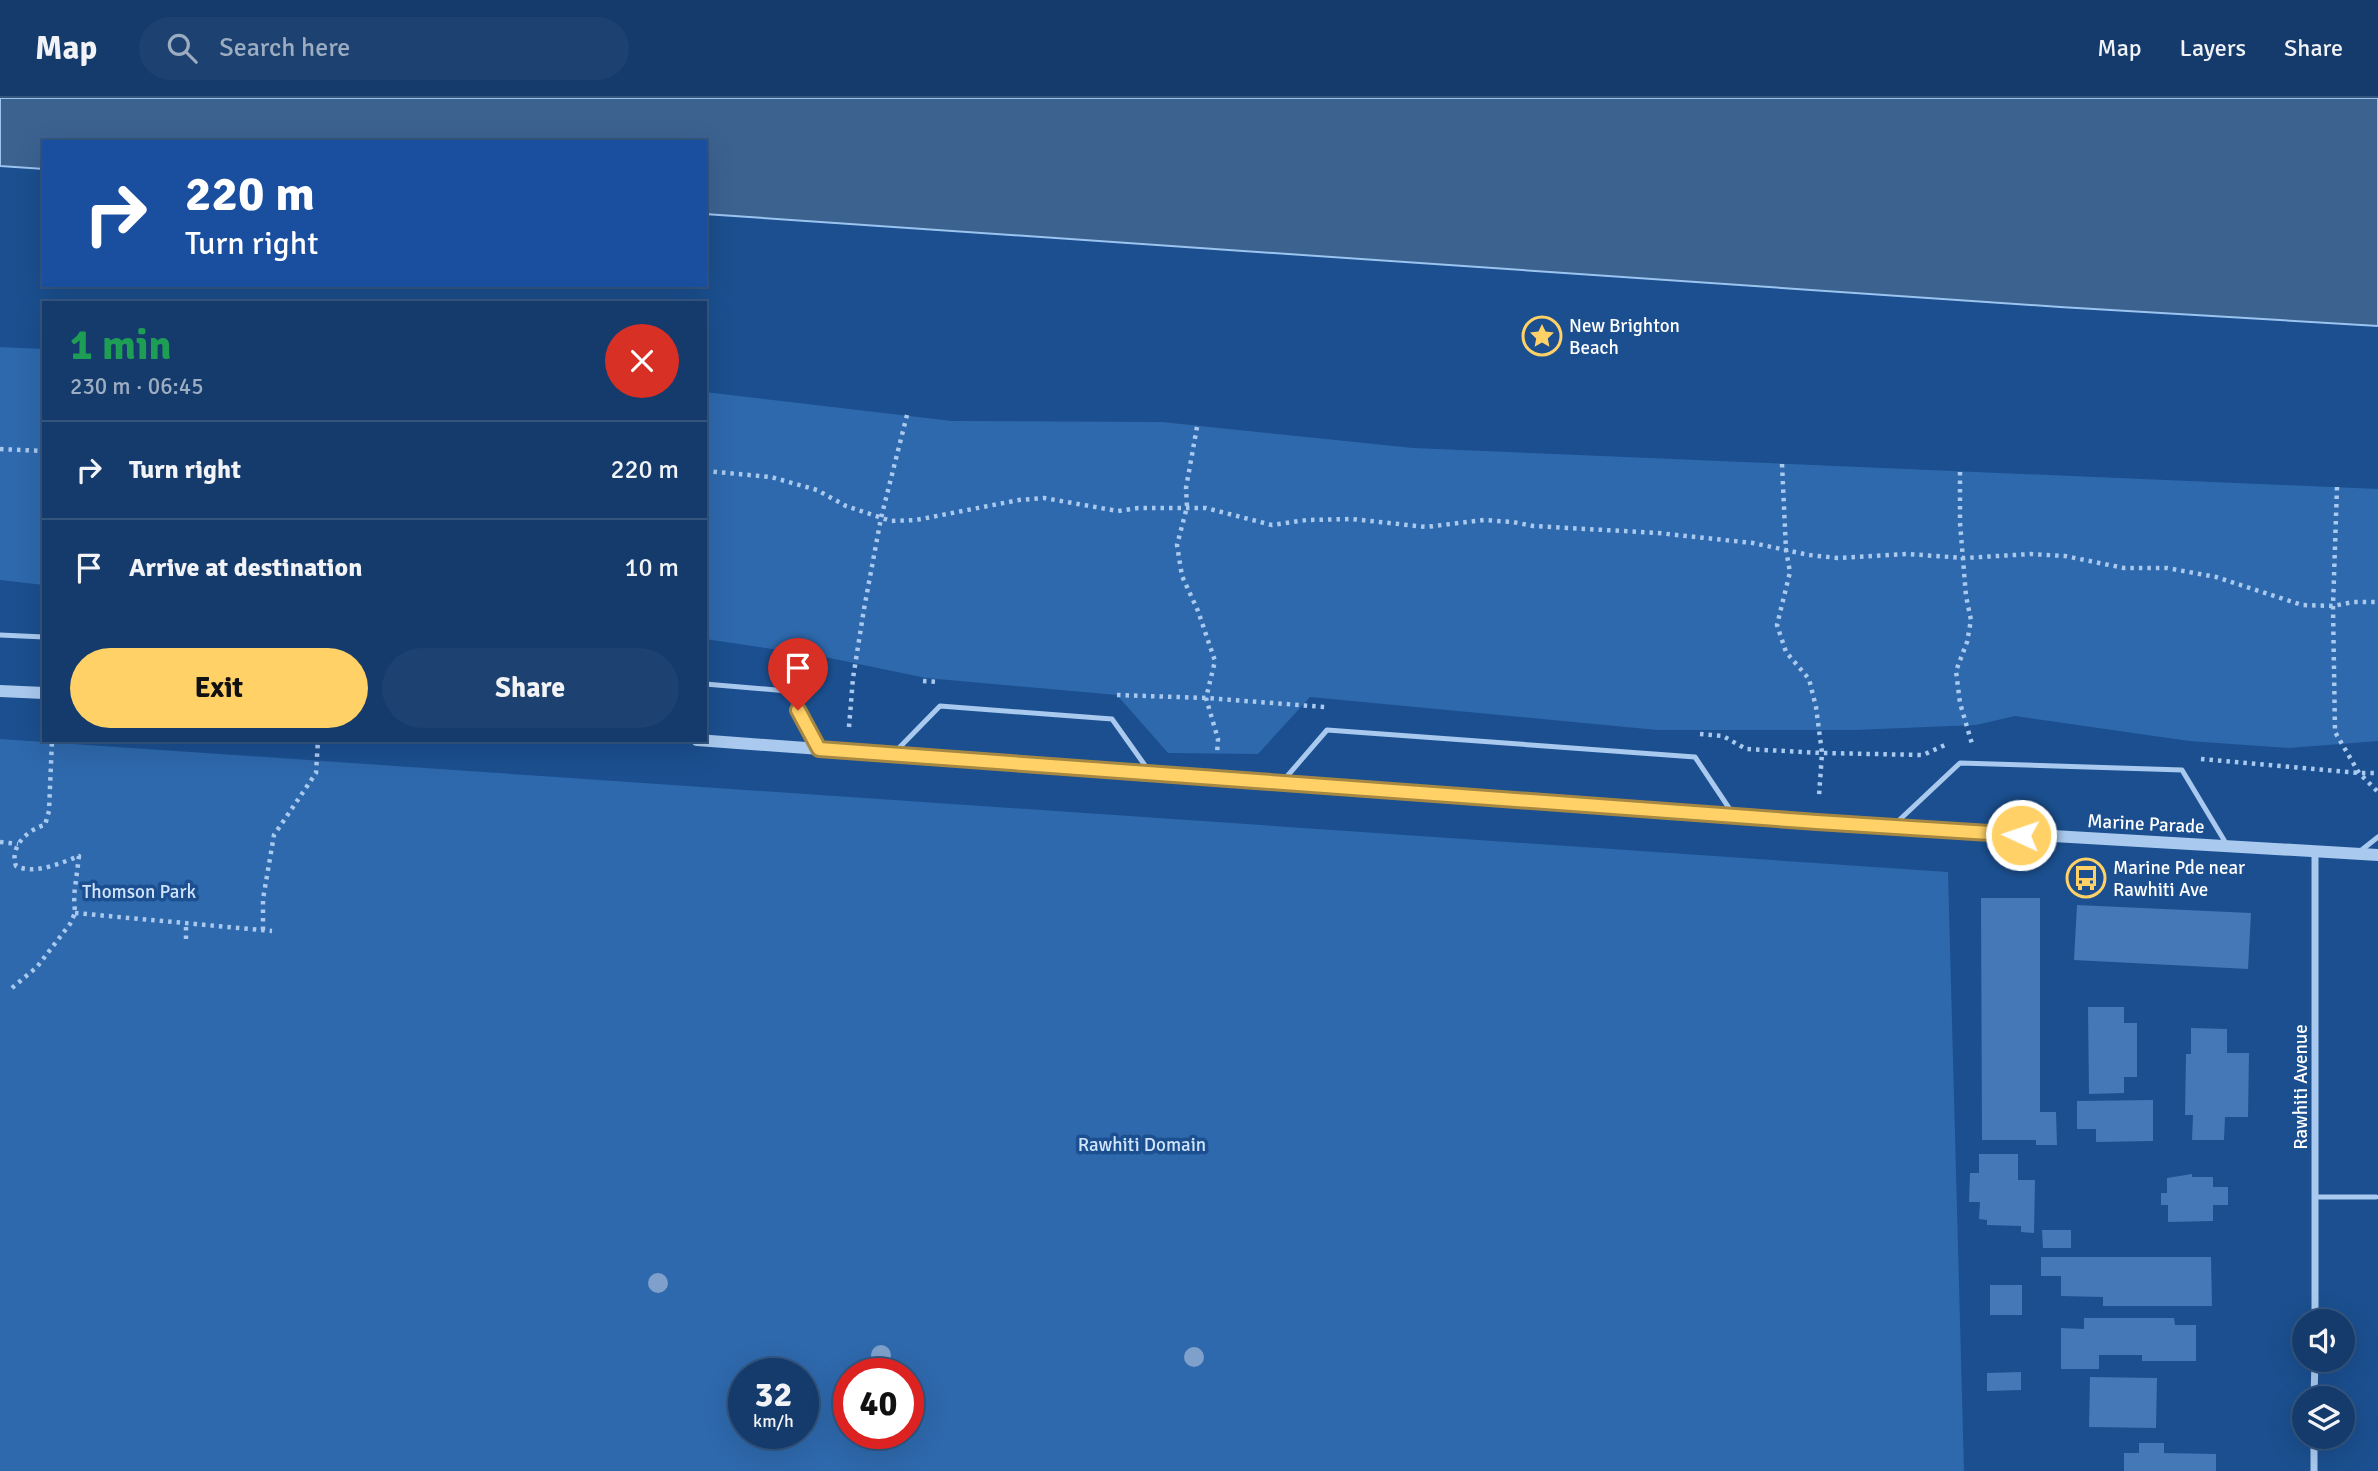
<!DOCTYPE html>
<html lang="en">
<head>
<meta charset="utf-8">
<style>
  :root { --surface:#143b6b; --page:#1d4271; --text:#f1f3f6; --muted:#9dadc1; --line:#33557e; --accent:#ffd166 }
  body { margin:0; font-family:Signika,sans-serif; background:var(--page); color:var(--text); height:100vh; display:flex; flex-direction:column; font-size:26px; white-space:nowrap }
  * { box-sizing:border-box; margin:0 }
  p { font-size:23px; color:var(--muted) }
  .icon { flex:none; width:38px; height:38px; fill:none; stroke:currentColor; stroke-width:2; stroke-linecap:round; stroke-linejoin:round }
  .map { position:relative; flex:1; overflow:hidden }
  .side { position:absolute; left:42px; top:203px; width:665px; height:441px; display:flex; flex-direction:column; background:var(--surface); border-radius:0px; box-shadow:0 7px 28px #0002,0 0 0 2px var(--line) }
  .side>* { flex:none }
  .hud { position:absolute; left:42px; top:42px; width:665px; height:147px; border-radius:0px; box-shadow:0 7px 28px #0002,0 0 0 2px var(--line); background:#1a4fa0; color:#fff; overflow:hidden }
  .controls { position:absolute; left:2292px; top:1211px; display:grid; gap:14px }
  .controls a { display:grid; place-items:center; width:63px; height:63px; border-radius:50%; background:var(--surface); box-shadow:0 7px 28px #0002,0 0 0 2px var(--line); font-size:35px }
  .speed { position:absolute; left:728px; top:1260px; display:flex; gap:14px; font-size:35px; font-weight:700; text-align:center }
  .speed>* { display:grid; place-content:center; width:91px; height:91px; border-radius:50%; background:var(--surface); box-shadow:0 7px 28px #0002,0 0 0 2px var(--line); line-height:1 }
  .speed small { font-size:18px; font-weight:400 }
  .speed .limit { border:10px solid #d22; background:#fff; color:#111 }
  .pin { position:absolute; display:grid; place-items:center; width:60px; height:60px; color:#fff; margin:-72px -30px; border-radius:50% 50% 50% 0; rotate:-45deg; box-shadow:0 0 7px #0007 }
  .pin .icon { rotate:45deg }
  .me { position:absolute; width:77px; margin:-38px; rotate:273deg; stroke-linejoin:round; filter:drop-shadow(0 0 5px #0008) }
  .turn { display:flex; align-items:center; gap:24px; height:147px; padding:0 28px; font-size:32px }
  .turn .icon { width:91px; height:91px; stroke-width:2.5 }
  .turn b { display:block; font-size:49px; line-height:60px }
  .round { display:grid; place-items:center; flex:none; width:74px; height:74px; border-radius:37px; background:var(--page) }
  .head { display:flex; align-items:center; justify-content:space-between; height:119px; padding:0 28px }
  h1 { font-size:42px; font-weight:700; line-height:52px; color:#1e9e55 }
  .cta { display:flex; gap:14px; margin-top:auto; padding:14px 28px }
  .cta a { flex:1; height:80px; border-radius:42px; background:var(--accent); color:#111; font-size:28px; font-weight:700; line-height:80px; text-align:center }
  .cta a+a { background:var(--page); color:var(--text) }
  ul { padding:0; list-style:none }
  li { display:flex; align-items:center; gap:21px; height:98px; padding:0 28px; border-top:2px solid var(--line) }
  li div { flex:1 }
  li b { display:block; font-size:26px }
  li em { font-style:normal }
  header { display:flex; align-items:center; gap:42px; box-sizing:border-box; height:98px; padding:0 35px; background:var(--surface); border-bottom:2px solid var(--line) }
  header strong { font-size:33px }
  nav { display:flex; gap:38px; margin-inline-start:auto; font-size:24px }
  .search { width:490px; height:63px; background:var(--page); display:flex; align-items:center; gap:18px; box-sizing:border-box; padding:0 24px; border-radius:38px; color:var(--muted); font-size:26px }
  .map>svg:first-child { display:block }
  .green { fill:#2e69ad; fill-rule:evenodd }
  .water { fill:#3c6290; stroke:#9cc4f0; stroke-width:2 }
  .building { fill:#4478b7 }
  .lines { fill:none; stroke-linecap:round; stroke-linejoin:round }
  .path { stroke:#a9c9ee; stroke-width:4.5; stroke-dasharray:3.5 5; stroke-linecap:butt }
  .service { stroke:#a9c9ee; stroke-width:5 }
  .minor { stroke:#a9c9ee; stroke-width:7 }
  .tertiary { stroke:#a9c9ee; stroke-width:12 }
  .tree { fill:#7ea0ca }
  .route-casing { stroke:#a68842; stroke-width:18 }
  .route { stroke:#ffd166; stroke-width:12 }
  .labels { text-anchor:middle; stroke-width:7; stroke-linejoin:round; paint-order:stroke }
  .poi-label { font-size:19px; fill:#fff; stroke:#1b4f8f; text-anchor:start }
  .street-label { font-size:19px; fill:#fff; stroke:#1b4f8f }
  .park-label { font-size:19px; fill:#cfe3fa; stroke:#1b4f8f }
</style>
</head>
<body>
<header>
<strong>Map</strong>
<div class="search"><svg class="icon" aria-label="search" viewBox="0 0 24 24"><circle cx="10" cy="10" r="6"/><path d="M15 15l6 6"/></svg>Search here</div>
<nav><a>Map</a><a>Layers</a><a>Share</a></nav>
</header>
<div class="map">
<svg width="2378" height="1373" viewBox="0 0 2378 1373">
  <rect width="100%" height="100%" fill="#1b4f8f"/>
  <path class="green" d="M0 249 44 251V487L0 482Z
    M705 294 952 323 1162 324 1413 350 2378 391V643L2289 650 2189 643 2015 618 1976 627 1855 632H1657L1310 599 1258 656 1168 655 1117 597 926 580 820 558 705 541Z
    M0 641 1948 774 1964 1373H0ZM744 1276H803V1335H744ZM849 1276H908V1335H849Z"/>
  <path class="water" d="M0 0H2378V228L2060 209 705 116V44H44V71L0 68Z"/>
  <path class="building" d="M1981 800H2040V1014H2056L2057 1047H2036V1042H1982Z
    M2077 807 2251 815 2248 871 2074 862Z
    M2088 909H2124V925H2137V979H2124V995L2089 996Z
    M2191 930 2227 931V955H2249L2248 1019H2225L2224 1042H2192L2193 1017H2185L2186 956H2191Z
    M2153 1002V1043L2096 1044V1031H2077V1003Z
    M1979 1056H2018V1082H2035L2034 1135 2021 1134V1128L1987 1127V1122L1979 1121 1980 1104H1969L1970 1075H1979Z
    M2192 1076V1079H2213V1089H2228V1107H2213V1123L2168 1124V1107H2161V1095H2167V1080Z
    M2042 1132H2071V1150H2043Z
    M2041 1159H2211L2212 1208H2103V1199L2061 1198V1178H2041Z
    M1990 1187H2022V1217H1990Z
    M2084 1220H2174L2175 1227H2196V1263H2142V1257H2099V1271H2061V1230L2084 1231Z
    M2021 1274V1292L1987 1293V1275Z
    M2090 1279 2157 1280 2156 1330 2089 1329Z
    M2139 1345H2164V1355L2216 1356V1373H2124V1355H2139Z"/>
  <g class="lines">
    <path class="path" d="M1197 329 1186 390 1187 409 1177 447 1182 478 1198 513 1215 563 1206 600 1218 641 1217 656
      M0 351 44 353
      M1782 366 1786 452 1790 474 1777 527 1786 554 1809 581 1816 609 1822 655 1819 698
      M705 373 771 379 817 392 846 408 891 423 916 422 1019 402 1044 400 1118 413 1138 410H1206L1272 427 1307 422 1352 421 1426 429 1484 422 1513 424 1533 428 1658 435 1753 445 1809 457 1838 460 1908 456 1964 460 2031 456 2065 458 2124 470H2167L2216 479 2302 507 2333 508 2353 504H2378
      M1960 374V425L1966 498 1971 522 1967 544 1956 573 1960 605 1972 646
      M2337 389 2333 508 2335 634 2359 675 2378 694
      M923 583 937 584
      M1117 597 1206 600 1325 609
      M849 629 853 580 864 511 881 420 907 317
      M1700 636 1723 638 1746 651 1822 655 1923 657 1945 647
      M2201 661 2359 675H2378
      M0 744 18 746
      M75 815 272 833
      M263 832V801L274 737 316 675 318 642
      M186 841V825
      M12 890 37 869 70 826 75 815 74 798 79 758C61 765 35 777 16 768 9 749 28 731 45 727L49 713 52 642"/>
    <path class="service" d="M0 537 44 539
      M705 586 788 593 818 650
      M894 655 940 608 1112 621 1149 673
      M1283 683 1327 632 1695 659 1733 716
      M1894 727 1960 665 2182 672 2227 747
      M2359 754 2378 739
      M2316 1099H2376"/>
    <path class="minor" d="M2315 755V1223
      M2314 1300 2315 1262
      M2314 1373V1339"/>
    <path class="tertiary" d="M0 593 44 595
      M697 642 1817 724 2378 757"/>
  </g>
  <g class="tree">
    <circle cx="658" cy="1185" r="10"/>
    <circle cx="881" cy="1257" r="10"/>
    <circle cx="1194" cy="1259" r="10"/>
  </g>
  <g class="lines">
    <defs>
      <path id="route" d="M798 612 819 651 1817 724 2021 737"/>
    </defs>
    <use href="#route" class="route-casing"/>
    <use href="#route" class="route"/>
  </g>
  <defs>
    <symbol id="sight-ring" viewBox="-11 -11 22 22"><circle r="9.5" fill="#1b4f8f" stroke="#ffd166" stroke-width="1.5"/><path d="M0-6L1.8-2.2L6-1.7L2.9 1.2L3.7 5.4L0 3.3L-3.7 5.4L-2.9 1.2L-6-1.7L-1.8-2.2Z" fill="#ffd166"/></symbol>
    <symbol id="bus-ring" viewBox="-11 -11 22 22"><circle r="9.5" fill="#1b4f8f" stroke="#ffd166" stroke-width="1.5"/><path d="M-5-6H5V4H4V6H2V4H-2V6H-4V4H-5ZM-3.5-4V0h7V-4ZM-3.5 1.2v1.5H-2V1.2ZM2 1.2v1.5H3.5V1.2Z" fill="#ffd166"/></symbol>
  </defs>
  <g fill-rule="evenodd">
    <use href="#sight-ring" x="1520" y="216" width="44" height="44"/>
    <use href="#bus-ring" x="2064" y="758" width="44" height="44"/>
  </g>
  <g class="labels">
    <g class="poi-label">
      <text x="1569" y="234">New Brighton<tspan x="1569" dy="22">Beach</tspan></text>
      <text x="2113" y="776">Marine Pde near<tspan x="2113" dy="22">Rawhiti Ave</tspan></text>
    </g>
    <g class="street-label">
      <text transform="translate(2146 725) rotate(3)" y="7">Marine Parade</text>
      <text transform="translate(2300 989) rotate(-90)" y="7">Rawhiti Avenue</text>
    </g>
    <g class="park-label">
      <text x="139" y="800">Thomson Park</text>
      <text x="1142" y="1053">Rawhiti Domain</text>
    </g>
  </g>
</svg>
<div class="controls">
<a><svg class="icon" aria-label="sound" viewBox="0 0 24 24"><path d="M4 9h4l5-4v14l-5-4H4zM17 9q2 3 0 6"/></svg></a>
<a><svg class="icon" aria-label="layers" viewBox="0 0 24 24"><path d="M12 4l9 5-9 5-9-5zM3 14l9 5 9-5"/></svg></a>
</div>
<div class="speed"><div>32<small>km/h</small></div><div class="limit">40</div></div>
<div class="pin" style="left:798px;top:612px;background:#d93025"><svg class="icon" aria-label="arrive" viewBox="0 0 24 24"><path d="M6 21V4h12l-3 4 3 4H6"/></svg></div>
<svg class="me" style="left:2021px;top:737px" viewBox="-20 -20 40 40"><circle r="17" fill="#ffd166" stroke="#fff" stroke-width="3"/><path d="M0-11L8 9 0 5-8 9z" fill="#fff"/></svg>
<div class="hud">
<div class="turn"><svg class="icon" aria-label="right" viewBox="0 0 24 24"><path d="M7 20v-9h11M14 6l5 5-5 5"/></svg><div><b>220 m</b>Turn right</div></div>
</div>
<section class="side">
<div class="head"><div><h1>1 min</h1><p>230 m · 06:45</p></div><a class="round" style="background:#d93025;color:#fff"><svg class="icon" aria-label="close" viewBox="0 0 24 24"><path d="M6 6l12 12M18 6L6 18"/></svg></a></div>
<ul>
<li><svg class="icon" aria-label="right" viewBox="0 0 24 24"><path d="M7 20v-9h11M14 6l5 5-5 5"/></svg><div><b>Turn right</b></div><em>220 m</em></li>
<li><svg class="icon" aria-label="arrive" viewBox="0 0 24 24"><path d="M6 21V4h12l-3 4 3 4H6"/></svg><div><b>Arrive at destination</b></div><em>10 m</em></li>
</ul>
<div class="cta"><a>Exit</a><a>Share</a></div>
</section>
</div>
</body>
</html>
